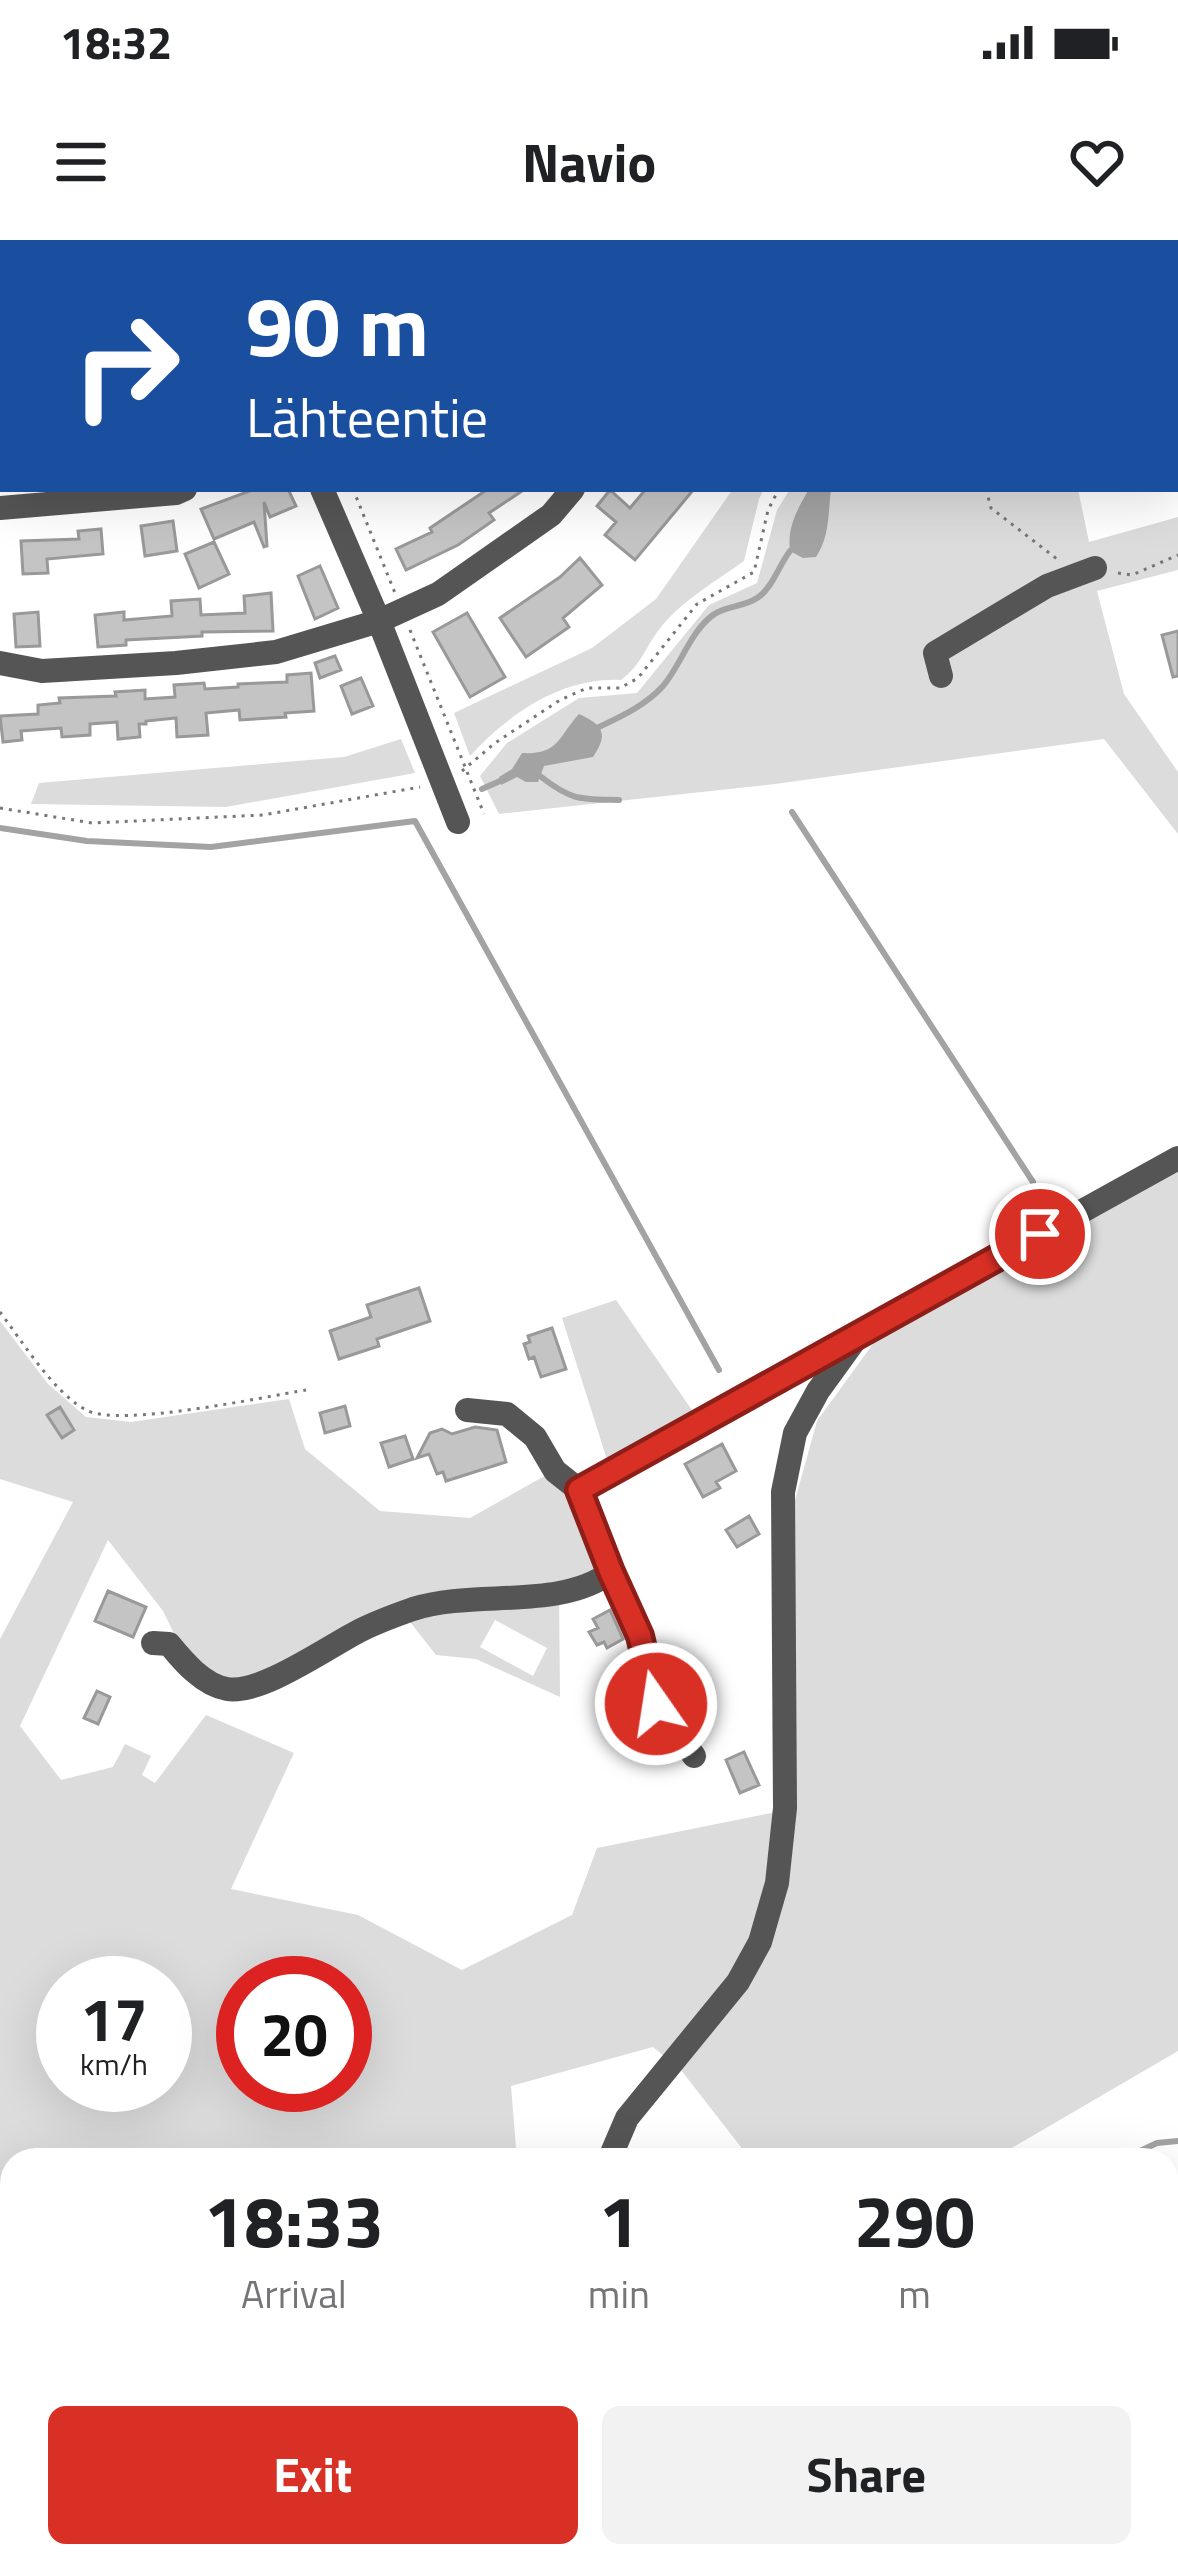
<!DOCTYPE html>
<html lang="en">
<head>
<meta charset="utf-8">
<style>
  :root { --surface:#fff; --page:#f2f2f2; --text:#202124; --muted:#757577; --accent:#d93025 }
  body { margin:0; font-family:"Titillium Web",sans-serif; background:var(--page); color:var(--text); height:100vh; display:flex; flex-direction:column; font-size:45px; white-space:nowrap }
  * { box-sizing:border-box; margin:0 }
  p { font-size:39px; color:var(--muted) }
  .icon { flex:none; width:66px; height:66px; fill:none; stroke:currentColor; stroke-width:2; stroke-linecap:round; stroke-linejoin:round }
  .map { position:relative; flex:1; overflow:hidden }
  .details { position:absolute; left:0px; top:1908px; width:1179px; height:420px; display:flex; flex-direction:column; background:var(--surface); border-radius:36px 36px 0 0; box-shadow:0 12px 48px #0002 }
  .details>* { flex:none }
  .banner { position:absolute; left:0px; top:0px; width:1179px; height:252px; box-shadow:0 12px 48px #0002; background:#1a4fa0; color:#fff; overflow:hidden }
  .speed { position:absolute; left:36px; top:1716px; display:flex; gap:24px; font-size:60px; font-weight:700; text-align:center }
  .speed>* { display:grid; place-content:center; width:156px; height:156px; border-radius:50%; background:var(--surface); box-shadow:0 12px 48px #0002; line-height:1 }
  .speed small { font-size:30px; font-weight:400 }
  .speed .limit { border:18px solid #d22; background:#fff; color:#111 }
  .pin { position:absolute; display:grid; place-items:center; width:102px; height:102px; color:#fff; margin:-51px; border:6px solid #fff; border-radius:50%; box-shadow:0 3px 12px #0007 }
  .me { position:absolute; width:132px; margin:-66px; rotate:347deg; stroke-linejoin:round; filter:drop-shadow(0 0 9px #0008) }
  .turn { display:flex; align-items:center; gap:42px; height:252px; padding:0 48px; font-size:54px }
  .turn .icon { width:156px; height:156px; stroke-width:2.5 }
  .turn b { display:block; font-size:84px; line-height:102px }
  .eta { display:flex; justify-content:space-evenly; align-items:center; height:204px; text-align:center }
  .eta b { font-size:72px; font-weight:700; line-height:84px }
  .action { display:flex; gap:24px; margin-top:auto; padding:24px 48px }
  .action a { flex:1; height:138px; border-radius:18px; background:var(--accent); color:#fff; font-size:48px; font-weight:700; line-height:138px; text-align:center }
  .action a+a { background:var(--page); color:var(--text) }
  .status { display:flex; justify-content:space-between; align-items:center; height:84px; padding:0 60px; background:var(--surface); direction:ltr }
  .status svg { height:33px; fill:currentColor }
  header { display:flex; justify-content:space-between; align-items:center; height:156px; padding:0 48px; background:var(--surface); font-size:54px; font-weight:700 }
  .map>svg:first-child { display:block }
  .green { fill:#dcdcdc; fill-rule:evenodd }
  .water { fill:#a3a3a3 }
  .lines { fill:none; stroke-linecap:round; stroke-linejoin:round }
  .stream { stroke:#a3a3a3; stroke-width:6 }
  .building { fill:#c4c4c4; stroke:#999; stroke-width:3 }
  .path { stroke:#777; stroke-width:3; stroke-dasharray:3 6; stroke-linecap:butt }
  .minor { stroke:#555; stroke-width:24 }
  .route-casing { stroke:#8d1f18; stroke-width:30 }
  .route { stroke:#d93025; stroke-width:21 }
</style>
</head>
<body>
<div class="status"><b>18:32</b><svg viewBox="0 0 49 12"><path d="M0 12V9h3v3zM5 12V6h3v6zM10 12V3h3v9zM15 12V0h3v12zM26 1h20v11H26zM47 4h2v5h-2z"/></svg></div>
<header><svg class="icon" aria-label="menu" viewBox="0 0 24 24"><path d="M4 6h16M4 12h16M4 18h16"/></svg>Navio<svg class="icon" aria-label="heart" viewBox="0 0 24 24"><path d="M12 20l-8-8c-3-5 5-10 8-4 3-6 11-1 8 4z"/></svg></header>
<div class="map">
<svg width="1178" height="2328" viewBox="0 0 1178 2328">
  <rect width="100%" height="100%" fill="#fff"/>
  <path class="green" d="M831 0H1034V3H831Z
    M733 249H764L759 259 744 321C716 341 683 360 661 387 646 406 642 424 621 440 563 437 509 473 470 516L454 473 592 408 656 359Z
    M790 249H1078L1089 302 1178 277V330L1097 351 1124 454 1178 532V594L1104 499 775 544 499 574 480 536 507 503 579 458 637 453 709 365 757 343 777 270Z
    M401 499 415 533 226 567 31 564 39 543 344 517Z
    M1178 929V1811L991 1920H751L681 1830 653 1807 511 1846 517 1920H12V2316H907L868 2321 867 2328H0V1399L73 1262 0 1239V1081L48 1144 86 1177 131 1182 289 1159 305 1209 380 1271 470 1278 548 1234 574 1253 606 1331 559 1349 560 1457 476 1419 436 1415 407 1378 220 1452 186 1418 163 1371 108 1300 20 1486 61 1540 113 1527 125 1504 151 1516 142 1535 155 1543 206 1475 294 1513 231 1649 358 1675 462 1730 572 1675 597 1608 776 1572 794 1264 817 1181 875 1101 1086 979ZM495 1380 547 1408 533 1436 480 1407ZM63 1743H165V1845H63ZM243 1743H345V1845H243Z
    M616 1060 696 1176 609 1226 562 1078Z"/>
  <path class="water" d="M809 249H831C828 273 830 296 816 317L803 318 790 311C787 287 797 270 809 249Z
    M579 474C603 485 609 493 593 517L544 526 538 542H526L517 537 501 545 499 537 512 529 522 513C559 515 558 497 579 474Z"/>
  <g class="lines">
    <path class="stream" d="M845 3V0
      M599 487C622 476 646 465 663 446 681 425 690 392 713 375 725 366 744 367 757 358 772 349 779 325 790 311
      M540 536C572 561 580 559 619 560
      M482 549 500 541
      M792 572 1033 942
      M0 588 87 601 211 607 415 581 719 1130
      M1121 1920 1157 1903 1178 1901
      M1167 2021 1178 1983
      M1167 2204 1178 2167
      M1167 2232 1178 2231
      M1031 2328 1033 2316"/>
  </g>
  <path class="building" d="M255 249H288L296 266 270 277 264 262 267 306 264 307 254 282 214 299 201 269Z
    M488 249H525L489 273 494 280 458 305 406 330 396 309 432 292 430 288Z
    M646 249H694L635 320 605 295 616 282 597 266 610 250 630 268Z
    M173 281 177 311 145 316 141 286Z
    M101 289 103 314 47 319 48 333 23 334 21 301 79 299 78 291Z
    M214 302 229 334 199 348 185 314Z
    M580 318 602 345 563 378 569 387 526 417 500 378 560 337Z
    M320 326 338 368 315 379 298 336Z
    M271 353 273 391 202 392V396L126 400V405L98 407 95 375 124 372V380L172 376 171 361 200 359 201 375 245 373 244 356Z
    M38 372 40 406 16 407 14 374Z
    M467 373 505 437 470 457 433 392Z
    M1178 391V436L1173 437 1162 395Z
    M335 416 341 430 320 438 315 423Z
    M311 433 314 471 285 473 286 477 240 480 239 470 206 473 208 495 177 497 176 478 146 481V484H139L140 497 118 499 117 482 90 484V495L62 497 61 488 21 491 22 500 3 502 0 476 38 474V465L60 463 59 458 116 456 115 452 145 450V459L175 457 174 445 204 443 205 449 238 447V444L287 442V435Z
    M361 438 373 466 352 474 341 446Z
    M419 1048 430 1081 377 1099 379 1106 339 1119 330 1091 371 1077 367 1065Z
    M552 1088 566 1129 541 1137 534 1117 529 1119 524 1104 530 1102 528 1096Z
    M345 1166 350 1186 325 1193 320 1173Z
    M60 1167 74 1190 62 1198 47 1175Z
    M475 1187 497 1190 506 1222 446 1241 443 1232 437 1234 429 1214 417 1218 430 1193 442 1189 452 1194Z
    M405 1196 413 1219 389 1227 381 1203Z
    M722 1204 736 1231 716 1242 720 1248 703 1257 685 1224Z
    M749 1276 759 1294 737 1307 726 1290Z
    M108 1351 146 1367 133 1397 95 1381Z
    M610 1370 623 1399 607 1408 604 1402 597 1405 589 1392 598 1388 593 1379Z
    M676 1442 691 1467 682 1472 671 1457 669 1446Z
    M97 1451 110 1457 98 1484 84 1478Z
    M639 1463 642 1473 658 1495 642 1505 624 1472Z
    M744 1512 759 1545 740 1553 726 1520Z"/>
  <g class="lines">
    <path class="path" d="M200 0 204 3
      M921 0V3
      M825 3V0
      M353 249 395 353
      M986 249 991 268 1057 319
      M1118 333 1132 335 1178 315
      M410 390 484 574
      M462 531 495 503 560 460 587 448H620L638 438 697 364 754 332 768 270 779 249
      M0 568 92 583 263 575 420 547
      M0 1072C22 1101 54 1153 86 1170 119 1188 263 1157 306 1150"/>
    <path class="minor" d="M155 0 159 3
      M264 0 265 3
      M1156 0V3
      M312 3 314 0
      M506 3V0
      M693 3 694 0
      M0 18 3 20
      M0 48 3 51
      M1176 108 1178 116
      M0 118 3 116
      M322 249 379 381 438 354 551 275 573 249
      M0 268 176 253 185 249
      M0 423 42 431 176 423 276 412 379 381 458 582
      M941 436 935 413 1047 346 1095 328
      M579 1250 1178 918
      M611 1332 640 1396 656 1464 694 1516
      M153 1403 169 1404C183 1421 203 1445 227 1449 261 1455 329 1406 361 1390 377 1382 396 1375 413 1369 475 1349 559 1371 611 1332L579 1250 555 1231 535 1197 507 1174 467 1170
      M609 1920 627 1878 738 1742 760 1702 777 1643 785 1568 783 1252 795 1193 818 1151 860 1093"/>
  </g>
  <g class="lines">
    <defs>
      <path id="route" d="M656 1464 640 1396 611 1332 579 1250 1040 994"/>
    </defs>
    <use href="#route" class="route-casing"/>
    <use href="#route" class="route"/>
  </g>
</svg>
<div class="speed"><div>17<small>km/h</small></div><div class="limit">20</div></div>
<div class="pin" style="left:1040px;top:994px;background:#d93025"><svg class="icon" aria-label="arrive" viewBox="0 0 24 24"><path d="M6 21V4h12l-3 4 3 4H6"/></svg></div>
<svg class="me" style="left:656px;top:1464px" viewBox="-20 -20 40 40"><circle r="17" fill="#d93025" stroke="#fff" stroke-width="3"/><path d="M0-11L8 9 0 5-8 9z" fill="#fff"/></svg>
<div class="banner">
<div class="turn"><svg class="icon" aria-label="right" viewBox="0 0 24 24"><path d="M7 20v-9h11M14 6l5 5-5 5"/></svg><div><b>90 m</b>Lähteentie</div></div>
</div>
<section class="details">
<div class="eta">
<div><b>18:33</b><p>Arrival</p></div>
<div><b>1</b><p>min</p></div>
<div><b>290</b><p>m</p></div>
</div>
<div class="action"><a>Exit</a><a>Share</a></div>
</section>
</div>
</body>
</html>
